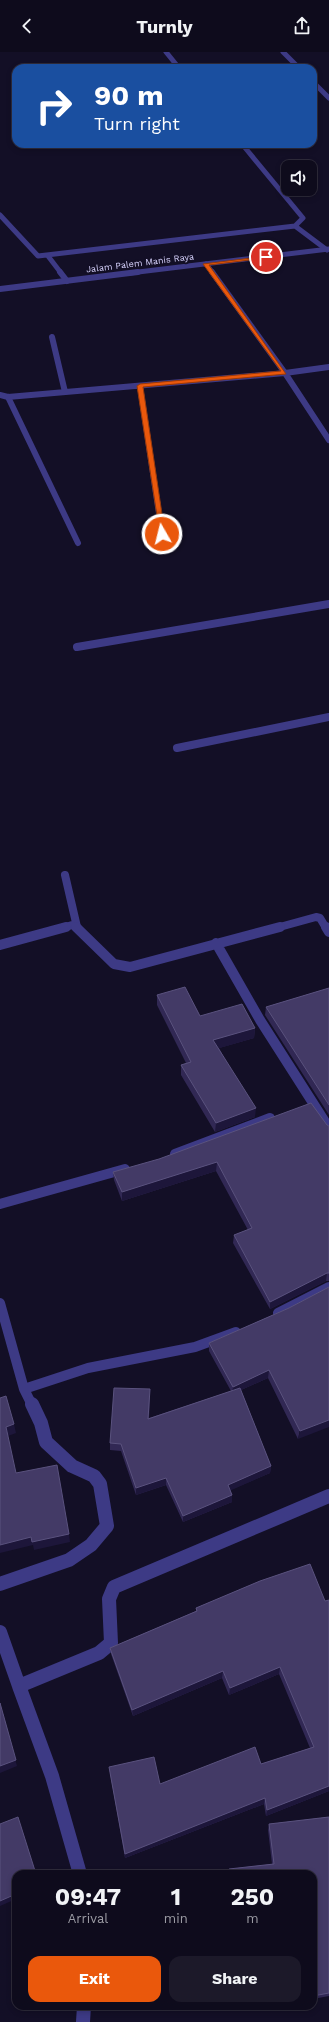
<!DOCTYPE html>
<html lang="en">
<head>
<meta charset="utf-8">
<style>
  :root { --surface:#0e0b1c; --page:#1c1929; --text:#f1f3f6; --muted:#9b9ba3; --line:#2e2b3b; --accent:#ea580c }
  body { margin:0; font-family:"Work Sans",sans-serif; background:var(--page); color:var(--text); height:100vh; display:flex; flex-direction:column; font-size:15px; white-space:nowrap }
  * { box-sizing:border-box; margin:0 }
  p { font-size:13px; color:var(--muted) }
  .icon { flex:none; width:22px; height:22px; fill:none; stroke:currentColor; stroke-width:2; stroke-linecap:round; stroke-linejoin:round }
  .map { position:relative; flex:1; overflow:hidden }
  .sheet { position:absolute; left:12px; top:1818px; width:305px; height:140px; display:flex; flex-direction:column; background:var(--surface); border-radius:12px; box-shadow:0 2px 6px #0003,0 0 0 1px var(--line) }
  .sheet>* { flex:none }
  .hud { position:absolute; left:12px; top:12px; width:305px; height:84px; border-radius:12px; box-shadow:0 2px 6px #0003,0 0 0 1px var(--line); background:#1a4fa0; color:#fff; overflow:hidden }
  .fabs { position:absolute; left:281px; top:108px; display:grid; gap:8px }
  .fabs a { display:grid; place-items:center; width:36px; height:36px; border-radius:8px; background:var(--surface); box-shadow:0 2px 6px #0003,0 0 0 1px var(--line); font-size:20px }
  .pin { position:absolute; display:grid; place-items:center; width:34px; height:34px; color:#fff; margin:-17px; border:2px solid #fff; border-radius:50%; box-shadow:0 1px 4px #0007 }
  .me { position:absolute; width:44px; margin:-22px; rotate:352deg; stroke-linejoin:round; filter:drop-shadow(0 0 3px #0008) }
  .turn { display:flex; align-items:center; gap:14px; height:84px; padding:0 16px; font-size:18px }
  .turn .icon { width:52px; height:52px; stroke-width:2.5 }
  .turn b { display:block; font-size:28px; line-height:34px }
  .eta { display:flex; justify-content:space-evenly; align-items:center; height:68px; text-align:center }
  .eta b { font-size:24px; font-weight:700; line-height:28px }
  .cta { display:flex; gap:8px; margin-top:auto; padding:8px 16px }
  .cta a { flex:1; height:46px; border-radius:12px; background:var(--accent); color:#fff; font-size:16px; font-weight:700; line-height:46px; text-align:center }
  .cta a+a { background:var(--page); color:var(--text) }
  header { display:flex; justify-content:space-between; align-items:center; height:52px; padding:0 16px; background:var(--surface); font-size:18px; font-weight:700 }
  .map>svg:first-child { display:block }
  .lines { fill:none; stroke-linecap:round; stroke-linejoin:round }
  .service-far2 { stroke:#3d3a85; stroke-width:5 }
  .service-far1 { stroke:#3d3a85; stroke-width:6 }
  .service { stroke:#3d3a85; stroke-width:8 }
  .minor-far4 { stroke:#3d3a85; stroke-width:5 }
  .minor-far3 { stroke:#3d3a85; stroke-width:6 }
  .minor-far2 { stroke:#3d3a85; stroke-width:8 }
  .minor-far1 { stroke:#3d3a85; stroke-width:10 }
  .minor { stroke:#3d3a85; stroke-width:14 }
  .wall { fill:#312854 }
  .shaded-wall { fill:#1d163a }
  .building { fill:#433a66; stroke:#5a527e }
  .route { fill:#ea580c; stroke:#983908 }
  .labels { text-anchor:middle; stroke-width:4; stroke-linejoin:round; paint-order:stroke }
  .far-street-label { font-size:9px; fill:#d9d4ff; stroke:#130f26 }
</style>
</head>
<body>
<header><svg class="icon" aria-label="back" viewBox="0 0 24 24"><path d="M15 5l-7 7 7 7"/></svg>Turnly<svg class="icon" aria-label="share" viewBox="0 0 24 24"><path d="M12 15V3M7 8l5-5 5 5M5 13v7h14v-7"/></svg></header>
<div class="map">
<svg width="329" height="1970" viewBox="0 0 329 1970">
  <rect width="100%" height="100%" fill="#130f26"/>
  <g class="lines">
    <path class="service-far2" d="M166 0 179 16
      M283 0 299 16
      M313 30 329 46
      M0 163 38 204 295 174 303 166 242 92
      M295 174 327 198
      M48 204 61 221
      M206 212 213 221"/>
    <path class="service-far1" d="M60 220 67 229
      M212 220 285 321 329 388
      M52 285 65 340
      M140 334 162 482
      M0 343 8 345 285 321 329 315
      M8 345 78 491"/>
    <path class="service" d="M77 595 329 552
      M177 696 329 665"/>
    <path class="minor-far4" d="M130 221 329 197"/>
    <path class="minor-far3" d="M0 237 138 220"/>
    <path class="minor-far2" d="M65 823 77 875
      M62 876 72 873 78 876
      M276 876 316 865 320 866 326 876"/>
    <path class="minor-far1" d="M76 875 114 912 130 915 280 875
      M326 875 329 880
      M216 891 260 968 329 1076
      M0 893 66 875
      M175 1102 270 1066
      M0 1152 125 1117
      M0 1251 24 1337 32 1353
      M278 1261 329 1235
      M24 1337 88 1316 195 1295 236 1280"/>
    <path class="minor" d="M0 1532 69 1508 91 1493 107 1474 100 1432 94 1424 72 1414 46 1390 41 1371 32 1352
      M0 1580 19 1634
      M80 1822 52 1724 19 1634 99 1601 111 1591 109 1547 114 1535 329 1444
      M83 1970 84 1954"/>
  </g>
  <path class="wall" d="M329 936V1063L265 963 266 955Z
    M157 943 200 964 255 976 254 986 219 996 255 1065 215 1080 181 1023V1013L186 1011 157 953Z
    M327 1073 329 1074V1229H326L270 1257 233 1191 234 1183 248 1178 216 1119 122 1149 114 1128 113 1120Z
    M329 1235 298 1387 268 1326 241 1338 271 1414 270 1421 230 1438 232 1443V1450L183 1470 166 1433 136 1443 121 1399 110 1398V1391L150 1345 149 1366 231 1339 209 1299V1291L289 1256Z
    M260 1529 329 1739 266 1764 264 1752 125 1806 109 1715 160 1732 261 1712 310 1696 279 1622 229 1643 222 1626 133 1664 111 1602 110 1596 196 1559V1556Z
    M329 1765V1944L313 1947V1822H228L229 1817 272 1812 268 1778 269 1772Z"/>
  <path class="shaded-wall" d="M255 976 254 986 213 998V988Z
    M256 1056 255 1065 215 1080 216 1071Z
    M217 1110 216 1119 122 1149V1140Z
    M327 1221 326 1229 270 1257V1250Z
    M269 1318 268 1326 232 1342 233 1335Z
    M150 1337V1345L148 1374V1367Z
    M329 1368V1375L298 1387 300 1379Z
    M14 1372 16 1381 8 1384 6 1375Z
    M271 1414 270 1421 227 1440 228 1433Z
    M166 1426V1433L136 1443V1436Z
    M232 1443V1450L183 1470V1464Z
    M69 1482 70 1490 34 1498 33 1493 0 1501V1493L31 1485Z
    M280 1615 279 1622 229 1643 230 1636Z
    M223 1619 222 1626 133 1664 132 1658Z
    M0 1650 17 1714 0 1721Z
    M329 1734V1739L266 1764 267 1758Z
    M265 1746 264 1752 125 1806V1802Z
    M16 1842V1847L0 1854V1849Z"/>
  <path class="building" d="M185 935 200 964 242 952 255 976 213 988 256 1056 216 1071 181 1013 191 1010 157 943Z
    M329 936V1053L266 955Z
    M311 1051 327 1073 329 1074V1221H327L270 1250 234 1183 252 1176 217 1110 122 1140 113 1120 159 1107Z
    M329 1235V1368L300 1379 269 1318 233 1335 209 1291 289 1256Z
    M114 1336 150 1337 148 1367 240 1336 271 1414 228 1433 232 1443 183 1464 166 1426 136 1436 121 1392 110 1391Z
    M6 1344 14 1372 6 1375 16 1421 57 1413 69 1482 32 1490 31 1485 0 1493V1346Z
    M310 1512 325 1549 329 1548V1734L267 1758 265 1746 125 1802 109 1715 154 1705 160 1732 255 1695 261 1712 314 1695 280 1615 230 1636 223 1619 132 1658 110 1596 197 1559 196 1556 260 1529Z
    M0 1651 16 1708 0 1714Z
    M18 1765 36 1822H16V1842L0 1849V1772Z
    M329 1765V1941L313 1944V1822H229V1817L274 1812 269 1772Z"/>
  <path class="route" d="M268 204 266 206 209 213 286 322 143 335 165 482 160 483 137 334 140 332 281 319 203 212Z"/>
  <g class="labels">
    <g class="far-street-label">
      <text transform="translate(140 211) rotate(-7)" y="3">Jalam Palem Manis Raya</text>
    </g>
  </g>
</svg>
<div class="fabs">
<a><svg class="icon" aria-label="sound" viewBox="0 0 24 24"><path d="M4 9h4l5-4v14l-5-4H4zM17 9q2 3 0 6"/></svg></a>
</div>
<div class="pin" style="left:266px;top:205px;background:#d93025"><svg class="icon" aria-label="arrive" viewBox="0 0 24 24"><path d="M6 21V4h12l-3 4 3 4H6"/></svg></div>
<svg class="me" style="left:162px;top:482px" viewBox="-20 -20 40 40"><circle r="17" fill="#ea580c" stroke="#fff" stroke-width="3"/><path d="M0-11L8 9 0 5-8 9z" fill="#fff"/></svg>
<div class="hud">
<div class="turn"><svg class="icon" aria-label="right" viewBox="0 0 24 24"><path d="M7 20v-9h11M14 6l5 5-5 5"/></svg><div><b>90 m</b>Turn right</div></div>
</div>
<section class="sheet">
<div class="eta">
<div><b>09:47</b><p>Arrival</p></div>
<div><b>1</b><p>min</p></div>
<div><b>250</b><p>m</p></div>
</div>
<div class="cta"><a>Exit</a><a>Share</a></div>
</section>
</div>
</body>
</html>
